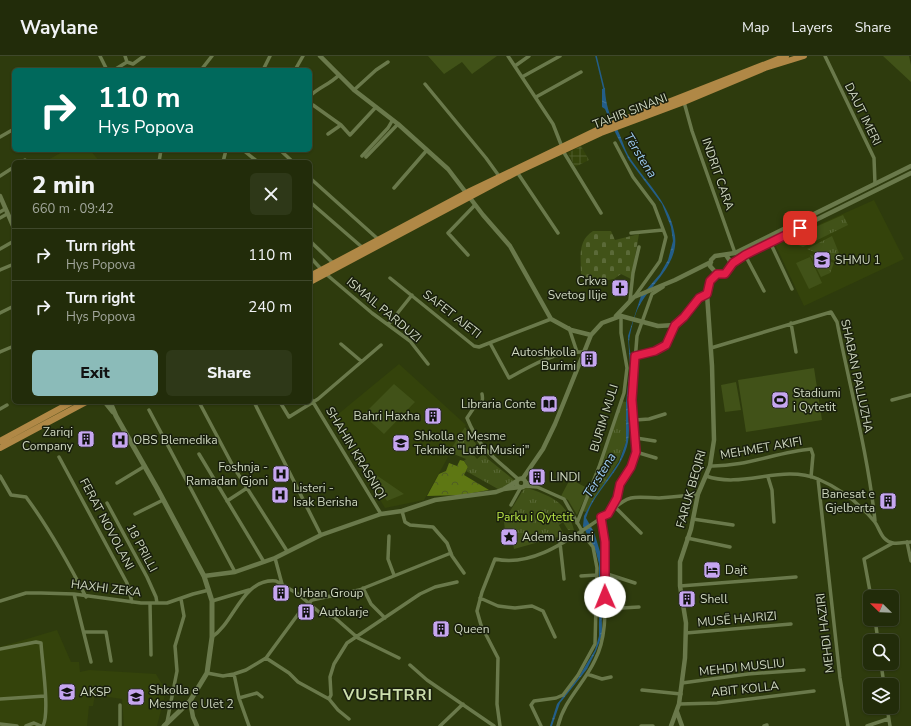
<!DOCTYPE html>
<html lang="en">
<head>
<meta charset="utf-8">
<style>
  :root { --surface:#222c0a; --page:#2e3818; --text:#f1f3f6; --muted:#a2a79c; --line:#3f482b; --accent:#8bbbb9 }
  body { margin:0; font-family:"Nunito Sans",sans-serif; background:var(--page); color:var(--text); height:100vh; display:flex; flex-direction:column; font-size:15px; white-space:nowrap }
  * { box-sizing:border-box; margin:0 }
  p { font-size:13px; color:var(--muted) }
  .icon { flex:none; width:22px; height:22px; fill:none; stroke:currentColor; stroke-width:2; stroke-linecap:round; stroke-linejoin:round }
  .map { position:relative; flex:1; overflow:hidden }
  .drawer { position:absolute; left:12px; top:104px; width:300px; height:244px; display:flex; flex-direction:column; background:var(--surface); border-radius:6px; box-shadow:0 1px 3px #0004,0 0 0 1px var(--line) }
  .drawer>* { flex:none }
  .top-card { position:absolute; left:12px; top:12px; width:300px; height:84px; border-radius:6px; box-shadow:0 1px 3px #0004,0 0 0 1px var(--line); background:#00695c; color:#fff; overflow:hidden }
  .needle { width:26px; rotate:293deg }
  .controls { position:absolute; left:863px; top:534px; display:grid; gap:8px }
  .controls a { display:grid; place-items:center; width:36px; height:36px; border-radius:6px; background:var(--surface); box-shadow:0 1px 3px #0004,0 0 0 1px var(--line); font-size:20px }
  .pin { position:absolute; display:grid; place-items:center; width:34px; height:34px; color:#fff; margin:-17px; border-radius:8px; box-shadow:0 2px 6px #0006 }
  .me { position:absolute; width:44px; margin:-22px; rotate:359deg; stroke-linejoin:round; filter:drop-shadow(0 0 3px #0008) }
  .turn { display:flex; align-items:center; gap:14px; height:84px; padding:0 20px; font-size:18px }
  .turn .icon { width:52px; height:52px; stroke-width:2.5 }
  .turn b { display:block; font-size:28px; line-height:34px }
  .round { display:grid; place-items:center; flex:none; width:42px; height:42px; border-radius:6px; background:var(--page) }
  .headline { display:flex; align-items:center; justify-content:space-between; height:68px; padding:0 20px }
  h1 { font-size:24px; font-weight:800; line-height:30px }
  .action { display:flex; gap:8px; margin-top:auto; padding:8px 20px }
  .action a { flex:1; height:46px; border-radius:6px; background:var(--accent); color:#111; font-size:16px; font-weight:800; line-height:46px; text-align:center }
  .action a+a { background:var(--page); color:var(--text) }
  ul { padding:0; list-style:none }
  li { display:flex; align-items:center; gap:12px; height:52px; padding:0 20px; border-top:1px solid var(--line) }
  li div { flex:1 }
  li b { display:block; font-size:15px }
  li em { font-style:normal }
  header { display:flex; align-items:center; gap:24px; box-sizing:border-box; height:56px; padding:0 20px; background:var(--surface); border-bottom:1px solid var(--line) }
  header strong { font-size:19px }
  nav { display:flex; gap:22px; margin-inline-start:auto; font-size:14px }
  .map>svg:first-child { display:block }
  .built { fill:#34430b }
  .industrial { fill:url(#industrial-grid) }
  .grass { fill:#415218 }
  .forest { fill:url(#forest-crowns) }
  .cemetery { fill:url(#cemetery-stones) }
  .park { fill:url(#park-tufts) }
  .water { fill:url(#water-ripples) }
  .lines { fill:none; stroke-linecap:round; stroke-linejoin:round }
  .stream { stroke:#235e89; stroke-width:1.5 }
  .minor { stroke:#6a794b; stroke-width:3.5 }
  .tertiary { stroke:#6a794b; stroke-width:4.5 }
  .secondary { stroke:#6a794b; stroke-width:5 }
  .primary { stroke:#b08846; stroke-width:6 }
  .route-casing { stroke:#92132f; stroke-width:10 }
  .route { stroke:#e11d48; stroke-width:7 }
  .labels { text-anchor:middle; stroke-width:3; stroke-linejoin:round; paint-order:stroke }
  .street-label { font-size:12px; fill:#ced7bf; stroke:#191f0d }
  .poi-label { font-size:12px; fill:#ced7bf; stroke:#191f0d; text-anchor:start }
  .park-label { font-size:12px; fill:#b7e245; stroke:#191f0d }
  .water-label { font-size:13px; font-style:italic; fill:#9ecdf4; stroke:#191f0d }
  .district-label { font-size:16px; font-weight:bold; letter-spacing:1px; fill:#ccdeac; stroke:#191f0d }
</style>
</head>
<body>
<header>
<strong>Waylane</strong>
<nav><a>Map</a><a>Layers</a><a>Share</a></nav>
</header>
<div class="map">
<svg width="911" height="670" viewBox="0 0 911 670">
  <defs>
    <pattern id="industrial-grid" width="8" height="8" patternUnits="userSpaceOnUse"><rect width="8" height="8" fill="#34430b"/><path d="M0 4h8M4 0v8" fill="none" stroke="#505d2d"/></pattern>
    <pattern id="forest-crowns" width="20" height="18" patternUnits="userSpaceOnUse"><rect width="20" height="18" fill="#5e7713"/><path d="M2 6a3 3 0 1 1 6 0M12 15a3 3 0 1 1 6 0" fill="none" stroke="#505e24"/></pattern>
    <pattern id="cemetery-stones" width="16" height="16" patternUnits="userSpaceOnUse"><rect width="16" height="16" fill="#415218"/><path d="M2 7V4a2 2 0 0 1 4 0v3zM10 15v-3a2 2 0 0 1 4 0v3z" fill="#5b6a38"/></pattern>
    <pattern id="park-tufts" width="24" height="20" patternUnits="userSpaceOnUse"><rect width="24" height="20" fill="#415218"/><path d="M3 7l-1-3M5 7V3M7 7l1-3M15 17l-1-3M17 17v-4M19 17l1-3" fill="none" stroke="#5b6a38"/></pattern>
    <pattern id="water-ripples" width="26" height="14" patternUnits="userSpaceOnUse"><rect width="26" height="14" fill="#235e89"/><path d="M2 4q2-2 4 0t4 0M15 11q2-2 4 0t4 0" fill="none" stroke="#427498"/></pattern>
  </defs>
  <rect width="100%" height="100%" fill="#2e3b0d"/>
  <path class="built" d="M66 94H90L100 106H44Z
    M874 144 904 203 804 250 775 188Z
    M399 308 466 369 424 444 385 452 331 364Z
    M57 574 71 606H79L80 616 89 614 156 618 166 635 157 670H124L122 643 95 639 93 650H89L87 670H0V591Z"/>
  <path class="industrial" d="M581 90 589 104 575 111 568 97Z"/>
  <path class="grass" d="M428 0H497L472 18 462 6 444 18Z
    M883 0H909L911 9V26Z
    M810 201 822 227 809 233 796 207Z
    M814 312 822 364 746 376 738 324Z
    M736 326 741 354 725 356 721 329Z
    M394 328 415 346 384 378 363 359Z
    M366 412 404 438 387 445Z
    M572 424 589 433 577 459 568 444 561 440 569 425Z"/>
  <path class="forest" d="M460 404 464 405 468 411 464 419 489 434 461 439 427 440 439 418 446 415 449 407 457 410Z"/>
  <path class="cemetery" d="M593 175H611L615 184 639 178 631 223 621 218 614 223 592 227 581 218C581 202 577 185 593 175Z"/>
  <path class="park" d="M843 159 848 169 803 191 786 184Z
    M832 180 841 202 838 206 807 193Z
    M810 199 834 207 830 217 821 221Z
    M622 345 626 346V386L618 406 586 456 583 455Z
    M465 371 476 388 477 393 472 397 477 403 484 397 488 403 514 424V428L498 433 466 415 468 411 464 405 466 403 449 396Z
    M525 431C552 441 566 444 574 474H568L563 466 559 469 564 479 514 493 511 477 505 475 504 465Z"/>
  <path class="water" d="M605 32C605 42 608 55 612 64 613 68 617 71 618 75 623 85 625 96 632 105 649 129 671 150 675 180 679 211 646 231 636 257 633 265 630 277 629 286 629 294 632 302 632 310 631 323 628 336 628 350 628 362 630 374 628 386 622 416 594 434 586 462L594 476 601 499 602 579 596 595 587 613 560 647 552 670H550L557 648 578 622 595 594 599 580V508L596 496 583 470 584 460 592 445 619 406 626 386V347L630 310 628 280 641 240 660 218 668 204 673 185 671 171 662 148 629 104 614 74 605 53 602 51V33Z"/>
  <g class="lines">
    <path class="stream" d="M596 0 604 33"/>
    <path class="minor" d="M100 0 107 14
      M125 0 127 6
      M508 0 553 68 562 91
      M825 0 874 102 875 128
      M515 10 529 0
      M114 14 127 6 133 8 144 0
      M201 14 212 0
      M263 14 270 0
      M295 14 303 0
      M522 21 560 0
      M425 28 486 102 499 120
      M354 34 376 14 388 6
      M311 39C320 31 330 28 339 19
      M536 41 581 16
      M684 46 692 75 735 197
      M313 49 341 69 350 79 376 51
      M328 78 341 69
      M0 81 14 73
      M615 87 633 121 654 149 666 181 660 205 635 240
      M243 94 258 106
      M280 94 293 106
      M563 95 601 157
      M362 100 388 72 392 65
      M366 101 398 68
      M22 106 25 104
      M159 106 161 94
      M223 106 226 94
      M517 116 558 177
      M0 120 14 111
      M310 122 379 184
      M394 132 427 94
      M310 146 363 192
      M0 156 5 153
      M0 162 7 158
      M631 177 663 174
      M310 185 334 208
      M770 186 792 233
      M0 193 14 185
      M468 199 448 177 475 149
      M745 199 764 235
      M310 201 322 214
      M0 214 14 208
      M326 218 372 257 410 285 428 308
      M390 222 474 290 479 291 551 263
      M630 244 633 217 639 191
      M0 257 14 250
      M791 267 796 296
      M388 269 412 239
      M569 272 577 296
      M490 287 509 322C532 309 556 295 583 296
      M341 288 361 305
      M711 292 831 256 837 266C850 332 868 398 875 465
      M0 296 14 290
      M635 300 655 295 666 289 675 269
      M482 338C484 348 480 347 473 353 471 356 469 359 467 362 480 394 494 401 518 423
      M310 341 381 458
      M892 344 911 339
      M199 346 233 410 287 495
      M254 346 321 479
      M280 346 289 361 318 343 381 289
      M0 353 7 349
      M149 354 235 516
      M635 364 649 363 665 358
      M636 382 655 385
      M636 396 656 402
      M199 398 264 506
      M59 401 127 527 132 546
      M710 410C745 411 777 396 811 393L813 399 811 421
      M0 420 11 439 26 441C49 472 68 506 86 541
      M706 420C743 433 781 408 818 423 839 432 859 447 874 465 880 472 881 485 893 487 898 488 906 486 911 486
      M768 421 772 434 774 466
      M818 423 840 622 848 670
      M526 426 564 443 582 475
      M117 427 145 410
      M524 430 537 431
      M227 445 247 432
      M107 447 147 521 156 541 157 547
      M511 449 521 431
      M614 450 641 477
      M610 453 617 442 620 428 631 411 636 396 632 344 637 280 652 238 663 231
      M402 455 405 466 410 469 433 471 447 487 452 500 464 517
      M135 458 163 444
      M693 463 733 469
      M577 467 599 411 624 337 627 312 621 277V260
      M389 480 388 503 394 519
      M687 482 730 491
      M907 486 911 505
      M560 487 564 523
      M275 502 282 528
      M604 517 635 527
      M581 520 597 519
      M680 530 796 521
      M363 532 371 548 385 562
      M74 538 91 606
      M871 541 864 503 893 487
      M480 542 498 550 515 552 532 550 543 555 555 581
      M0 545 26 537H41L74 538 141 547H167L193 538 209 534
      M212 545 249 534
      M150 547 151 599
      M604 553 639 551
      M875 563 878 585
      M84 576H106L111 605
      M686 577 791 568
      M212 581C235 566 242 522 276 525L298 538 319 556 334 561 358 582 399 602
      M0 593 36 586 41 587C42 605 50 656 43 670
      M266 602 289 617 298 626 329 643 338 654 349 663
      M881 607 884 629
      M410 609 427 624 494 670
      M207 617 223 620 234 618 246 614 266 602 299 557 312 544 359 534 451 497
      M234 618 239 642 249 670
      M587 618 602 623 611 621
      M682 627 748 618 804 614
      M642 634 681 638
      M239 642 257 637 262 641
      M0 643 45 640
      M329 643 331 639 330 621 334 608 347 587 420 538 435 531 457 526
      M679 648 717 647 814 635
      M887 651 890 670
      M167 666 177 615 175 590 184 560 181 543
      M0 668 17 670
      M26 670 34 667 41 670
      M120 670V649
      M440 670 463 648
      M500 670 497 648 498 602 481 569 477 555 482 536 495 503C536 512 574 479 606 459 614 453 620 445 631 442 639 440 650 442 659 442 672 441 685 440 698 438
      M541 670 531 649 534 645 556 642 563 639 578 619 595 588 597 512 593 491 581 476
      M558 670C564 644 584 628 595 604 609 577 604 545 604 516 604 497 606 480 601 461
      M641 670H653
      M764 670 767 669
      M867 670 888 663"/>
    <path class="tertiary" d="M320 0 354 34 398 68 448 113 483 159 510 190 551 263 571 274 591 279
      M0 140 14 172
      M726 199 730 205V212L725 218H717L710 210 711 204 715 200 735 197 911 110
      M731 209 745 199 911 117
      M616 260 634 241 675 224 711 206
      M523 422 543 393 555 368 591 279 602 267 621 260 658 270 675 269 684 261 699 242 707 238
      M516.5 427a4.5 4.5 0 1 1 9 0a4.5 4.5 0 1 1-9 0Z
      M504 433 520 431
      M204 520 235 516 275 502 321 479 381 458 402 455 435 444 496 436 504 433 517 425
      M190 645 193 661 197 670
      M677 656 682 670
      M671 670 679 648 685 602 686 567 680 530V506L691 473 698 438 710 410 714 384 712 310 707 238 711 225 717 218"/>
    <path class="secondary" d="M105 346 113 356
      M110 346 116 360 157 432 204 520 212 545V581L207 617 190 645 164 670"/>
    <path class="primary" d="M310 220 470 135 599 73 786 0
      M310 226 517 116 601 77 684 46 765 12 804 0
      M0 385 72 346
      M0 392 86 346"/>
  </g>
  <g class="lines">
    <defs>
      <path id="route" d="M605 541V486L601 461 608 458 617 442 620 428 631 411 636 396 632 344 635 300 655 295 666 289 675 269 684 261 699 242 707 238 710 225 717 218H725L733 207 745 199 800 172"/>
    </defs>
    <use href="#route" class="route-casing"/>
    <use href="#route" class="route"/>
  </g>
  <defs>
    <symbol id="school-square" viewBox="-11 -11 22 22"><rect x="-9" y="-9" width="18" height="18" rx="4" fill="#c6a6f0" stroke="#191f0d"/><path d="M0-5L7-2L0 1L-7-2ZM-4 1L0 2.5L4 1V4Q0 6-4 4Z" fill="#111"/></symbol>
    <symbol id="church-square" viewBox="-11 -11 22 22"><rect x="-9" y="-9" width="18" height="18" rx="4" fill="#c6a6f0" stroke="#191f0d"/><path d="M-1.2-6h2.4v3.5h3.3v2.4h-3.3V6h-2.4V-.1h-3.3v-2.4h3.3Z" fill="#111"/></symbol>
    <symbol id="building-square" viewBox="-11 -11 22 22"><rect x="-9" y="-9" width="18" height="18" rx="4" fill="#c6a6f0" stroke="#191f0d"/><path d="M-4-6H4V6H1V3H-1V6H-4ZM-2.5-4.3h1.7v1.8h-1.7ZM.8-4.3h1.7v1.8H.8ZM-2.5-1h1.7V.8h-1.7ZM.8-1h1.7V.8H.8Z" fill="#111"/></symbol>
    <symbol id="stadium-square" viewBox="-11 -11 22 22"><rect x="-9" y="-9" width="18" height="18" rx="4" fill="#c6a6f0" stroke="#191f0d"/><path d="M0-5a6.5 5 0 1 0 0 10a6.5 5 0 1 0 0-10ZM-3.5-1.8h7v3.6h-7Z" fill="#111"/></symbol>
    <symbol id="library-square" viewBox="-11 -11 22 22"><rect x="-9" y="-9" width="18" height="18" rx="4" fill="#c6a6f0" stroke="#191f0d"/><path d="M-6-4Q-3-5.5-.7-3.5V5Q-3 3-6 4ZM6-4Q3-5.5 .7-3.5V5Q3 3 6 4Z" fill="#111"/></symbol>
    <symbol id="hospital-square" viewBox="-11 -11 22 22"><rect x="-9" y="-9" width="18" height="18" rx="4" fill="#c6a6f0" stroke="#191f0d"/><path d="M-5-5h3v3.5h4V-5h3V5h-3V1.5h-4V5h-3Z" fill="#111"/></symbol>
    <symbol id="sight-square" viewBox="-11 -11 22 22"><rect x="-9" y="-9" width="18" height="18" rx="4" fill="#c6a6f0" stroke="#191f0d"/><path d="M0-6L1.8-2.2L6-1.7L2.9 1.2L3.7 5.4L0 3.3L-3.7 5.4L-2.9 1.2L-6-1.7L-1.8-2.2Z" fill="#111"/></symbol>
    <symbol id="hotel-square" viewBox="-11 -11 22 22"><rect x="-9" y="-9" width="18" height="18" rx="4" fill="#c6a6f0" stroke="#191f0d"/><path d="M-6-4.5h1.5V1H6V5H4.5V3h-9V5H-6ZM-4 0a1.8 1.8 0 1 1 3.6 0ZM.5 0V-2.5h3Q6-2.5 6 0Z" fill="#111"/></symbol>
    <symbol id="university-square" viewBox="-11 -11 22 22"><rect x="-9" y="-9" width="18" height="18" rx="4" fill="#c6a6f0" stroke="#191f0d"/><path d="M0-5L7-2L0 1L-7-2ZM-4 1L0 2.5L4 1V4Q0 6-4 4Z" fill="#111"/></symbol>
  </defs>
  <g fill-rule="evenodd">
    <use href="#school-square" x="812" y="194" width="20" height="20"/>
    <use href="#church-square" x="610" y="222" width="20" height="20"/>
    <use href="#building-square" x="579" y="293" width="20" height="20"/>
    <use href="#stadium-square" x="770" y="334" width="20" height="20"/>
    <use href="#library-square" x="539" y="338" width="20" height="20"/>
    <use href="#building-square" x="423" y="350" width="20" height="20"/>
    <use href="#building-square" x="76" y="373" width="20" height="20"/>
    <use href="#hospital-square" x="110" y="374" width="20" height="20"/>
    <use href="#school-square" x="391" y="377" width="20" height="20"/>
    <use href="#hospital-square" x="271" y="408" width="20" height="20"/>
    <use href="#building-square" x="527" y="411" width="20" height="20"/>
    <use href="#hospital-square" x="270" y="429" width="20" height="20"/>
    <use href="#building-square" x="878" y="435" width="20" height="20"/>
    <use href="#sight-square" x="499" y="471" width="20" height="20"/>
    <use href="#hotel-square" x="702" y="504" width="20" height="20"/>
    <use href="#building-square" x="271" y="527" width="20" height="20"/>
    <use href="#building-square" x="677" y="533" width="20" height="20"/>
    <use href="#building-square" x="296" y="546" width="20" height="20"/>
    <use href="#building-square" x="431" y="563" width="20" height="20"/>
    <use href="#university-square" x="57" y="626" width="20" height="20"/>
    <use href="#school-square" x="126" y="631" width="20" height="20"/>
  </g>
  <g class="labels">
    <g class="street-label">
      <text transform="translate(630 55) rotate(-21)" y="4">TAHIR SINANI</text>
      <text transform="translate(863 58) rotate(64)" y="4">DAUT IMERI</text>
      <text transform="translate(718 118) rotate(71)" y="4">INDRIT CARA</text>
      <text transform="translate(384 254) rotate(40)" y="4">ISMAIL PARDUZI</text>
      <text transform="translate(452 258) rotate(38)" y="4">SAFET AJETI</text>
      <text transform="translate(857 320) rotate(78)" y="4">SHABAN PALLUZHA</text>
      <text transform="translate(604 362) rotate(-73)" y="4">BURIM MULI</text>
      <text transform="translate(761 392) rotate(-10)" y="4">MEHMET AKIFI</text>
      <text transform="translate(356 397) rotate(59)" y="4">SHAHIN KRASNIQI</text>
      <text transform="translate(691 433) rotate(-74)" y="4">FARUK BEQIRI</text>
      <text transform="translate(107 468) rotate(62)" y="4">FERAT NOVOLANI</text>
      <text transform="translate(142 492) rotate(62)" y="4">18 PRILLI</text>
      <text transform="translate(106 532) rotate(7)" y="4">HAXHI ZEKA</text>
      <text transform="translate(737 563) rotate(-5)" y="4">MUSË HAJRIZI</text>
      <text transform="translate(825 577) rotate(-97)" y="4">MEHDI HAZIRI</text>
      <text transform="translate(742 611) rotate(-6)" y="4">MEHDI MUSLIU</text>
      <text transform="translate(745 633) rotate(-6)" y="4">ABIT KOLLA</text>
    </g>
    <g class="poi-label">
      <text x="835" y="208">SHMU 1</text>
      <text x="607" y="229" text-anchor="end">Crkva<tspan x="607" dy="14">Svetog Ilije</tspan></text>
      <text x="576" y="300" text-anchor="end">Autoshkolla<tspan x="576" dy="14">Burimi</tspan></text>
      <text x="793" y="341">Stadiumi<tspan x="793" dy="14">i Qytetit</tspan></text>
      <text x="536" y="352" text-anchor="end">Libraria Conte</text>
      <text x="420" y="364" text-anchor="end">Bahri Haxha</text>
      <text x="73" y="380" text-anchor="end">Zariqi<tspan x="73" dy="14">Company</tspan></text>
      <text x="414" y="384">Shkolla e Mesme<tspan x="414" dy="14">Teknike "Lutfi Musiqi"</tspan></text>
      <text x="133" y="388">OBS Blemedika</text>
      <text x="268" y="415" text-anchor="end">Foshnja -<tspan x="268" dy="14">Ramadan Gjoni</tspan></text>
      <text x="550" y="425">LINDI</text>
      <text x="293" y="436">Listeri -<tspan x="293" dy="14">Isak Berisha</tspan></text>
      <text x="875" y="442" text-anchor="end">Banesat e<tspan x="875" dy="14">Gjelberta</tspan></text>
      <text x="522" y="485">Adem Jashari</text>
      <text x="725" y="518">Dajt</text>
      <text x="294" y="541">Urban Group</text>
      <text x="700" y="547">Shell</text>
      <text x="319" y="560">Autolarje</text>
      <text x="454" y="577">Queen</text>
      <text x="149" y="638">Shkolla e<tspan x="149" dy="14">Mesme e Ulët 2</tspan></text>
      <text x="80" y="640">AKSP</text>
    </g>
    <g class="park-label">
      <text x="535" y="465">Parku i Qytetit</text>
    </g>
    <g class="water-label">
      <text transform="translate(641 99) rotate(58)" y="5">Tërstena</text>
      <text transform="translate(599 419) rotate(-59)" y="5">Tërstena</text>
    </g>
    <g class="district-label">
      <text x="388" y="644">VUSHTRRI</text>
    </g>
  </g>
</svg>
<div class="controls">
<a><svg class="needle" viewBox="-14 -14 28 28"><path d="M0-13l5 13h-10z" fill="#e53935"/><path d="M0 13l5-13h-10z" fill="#a2a79c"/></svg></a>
<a><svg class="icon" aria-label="search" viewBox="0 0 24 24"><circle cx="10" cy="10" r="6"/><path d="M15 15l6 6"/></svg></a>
<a><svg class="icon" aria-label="layers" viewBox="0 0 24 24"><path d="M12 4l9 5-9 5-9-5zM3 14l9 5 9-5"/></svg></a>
</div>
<div class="pin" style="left:800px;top:172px;background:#d93025"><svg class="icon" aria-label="arrive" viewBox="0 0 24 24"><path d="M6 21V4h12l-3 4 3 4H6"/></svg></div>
<svg class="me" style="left:605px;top:541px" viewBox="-20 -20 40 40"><circle r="19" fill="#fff"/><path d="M0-13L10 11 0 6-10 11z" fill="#e11d48"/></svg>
<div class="top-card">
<div class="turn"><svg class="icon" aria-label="right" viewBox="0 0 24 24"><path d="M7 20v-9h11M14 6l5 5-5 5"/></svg><div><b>110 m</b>Hys Popova</div></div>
</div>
<section class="drawer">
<div class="headline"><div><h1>2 min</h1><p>660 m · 09:42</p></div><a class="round"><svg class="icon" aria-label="close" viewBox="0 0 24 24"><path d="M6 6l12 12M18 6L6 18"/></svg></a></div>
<ul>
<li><svg class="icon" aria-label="right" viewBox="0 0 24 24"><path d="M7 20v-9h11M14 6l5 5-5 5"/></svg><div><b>Turn right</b><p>Hys Popova</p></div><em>110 m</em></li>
<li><svg class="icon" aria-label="right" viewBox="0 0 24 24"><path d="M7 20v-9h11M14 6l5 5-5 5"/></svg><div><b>Turn right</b><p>Hys Popova</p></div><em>240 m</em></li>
</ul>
<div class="action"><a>Exit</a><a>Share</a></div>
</section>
</div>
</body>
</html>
